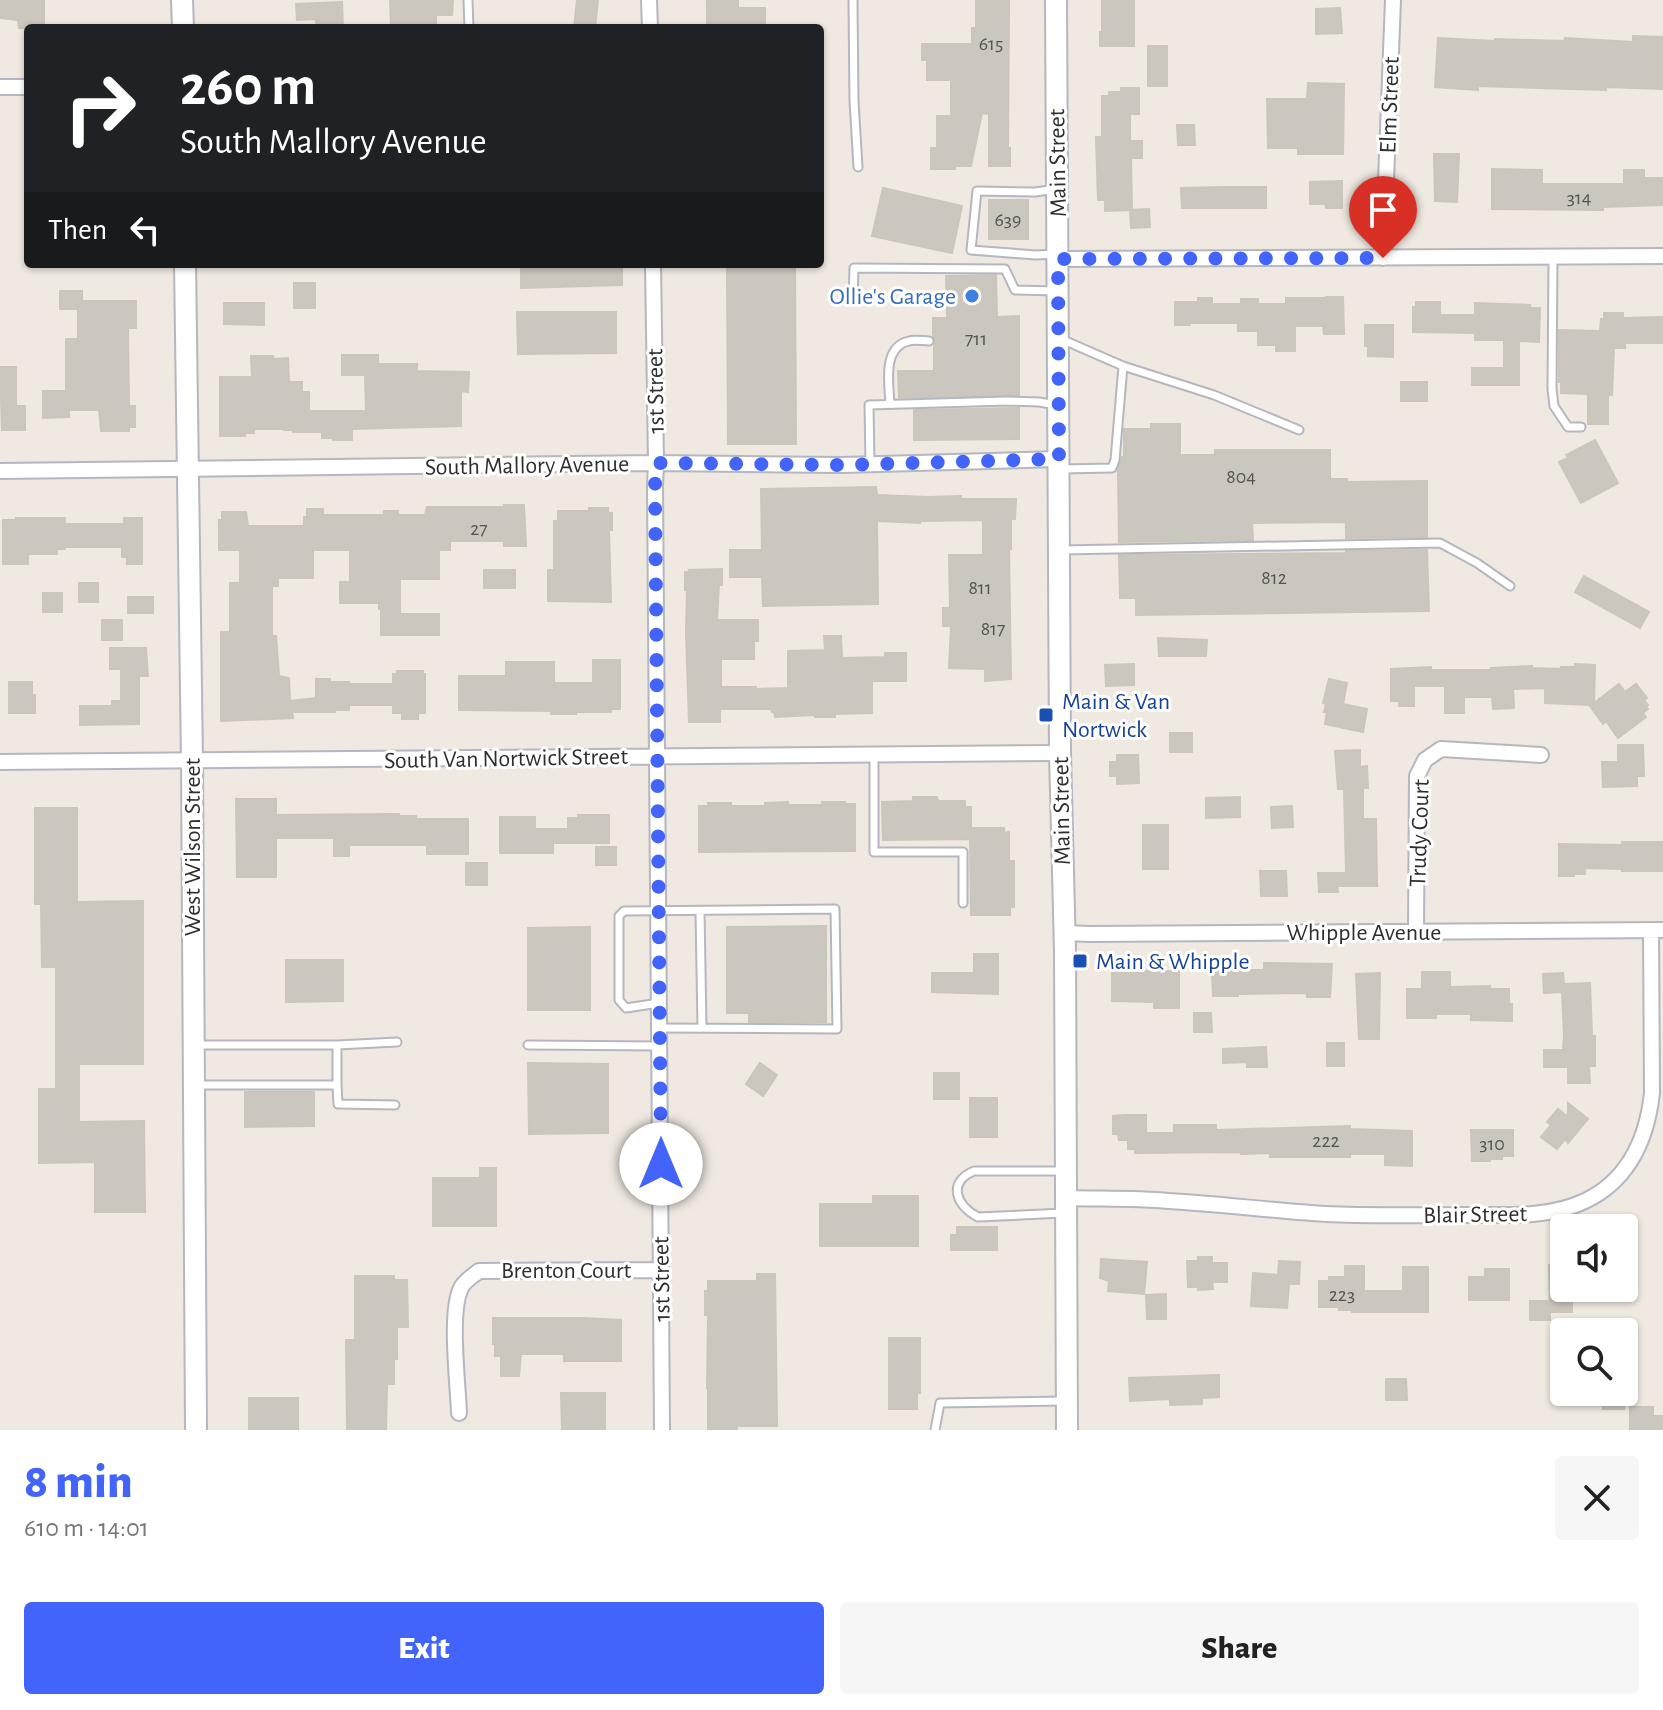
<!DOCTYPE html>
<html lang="en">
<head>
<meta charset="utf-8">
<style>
  :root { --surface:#fff; --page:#f6f6f6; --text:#222; --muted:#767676; --accent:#4264fb }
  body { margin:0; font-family:"Alegreya Sans",sans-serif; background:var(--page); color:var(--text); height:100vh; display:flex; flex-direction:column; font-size:30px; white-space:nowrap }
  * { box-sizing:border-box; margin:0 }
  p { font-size:26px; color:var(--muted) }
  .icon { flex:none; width:44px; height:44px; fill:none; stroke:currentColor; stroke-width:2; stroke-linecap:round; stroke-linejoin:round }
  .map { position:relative; height:1430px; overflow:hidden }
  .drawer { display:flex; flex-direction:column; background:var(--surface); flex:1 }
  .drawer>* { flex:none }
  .hud { position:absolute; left:24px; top:24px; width:800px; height:244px; border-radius:8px; box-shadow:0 2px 6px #0004; background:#202124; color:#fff; overflow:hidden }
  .tools { position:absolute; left:1550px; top:1214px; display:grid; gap:16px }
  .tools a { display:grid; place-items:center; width:88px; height:88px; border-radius:8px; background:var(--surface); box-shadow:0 2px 6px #0004; font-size:40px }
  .pin { position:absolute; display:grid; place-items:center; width:68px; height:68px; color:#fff; margin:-82px -34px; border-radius:50% 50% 50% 0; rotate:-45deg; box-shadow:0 0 8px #0007 }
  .pin .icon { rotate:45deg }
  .me { position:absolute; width:88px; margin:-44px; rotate:0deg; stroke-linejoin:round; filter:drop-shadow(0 0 6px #0008) }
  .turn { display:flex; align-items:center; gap:28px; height:168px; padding:0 24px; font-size:36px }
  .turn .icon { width:104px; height:104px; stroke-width:2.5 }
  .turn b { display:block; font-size:56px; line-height:68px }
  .then { display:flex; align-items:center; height:76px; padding:0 24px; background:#0003; gap:16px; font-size:30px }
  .round { display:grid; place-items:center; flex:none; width:84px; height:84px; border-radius:8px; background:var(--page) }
  .head { display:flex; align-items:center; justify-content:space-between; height:136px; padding:0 24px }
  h1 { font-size:48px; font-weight:800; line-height:60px; color:var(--accent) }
  .button { display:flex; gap:16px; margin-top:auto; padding:16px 24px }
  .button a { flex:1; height:92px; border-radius:8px; background:var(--accent); color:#fff; font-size:32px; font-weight:800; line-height:92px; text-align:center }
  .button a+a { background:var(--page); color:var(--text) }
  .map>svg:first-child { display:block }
  .building { fill:#cbc7bf; stroke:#cbc5ba; stroke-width:2 }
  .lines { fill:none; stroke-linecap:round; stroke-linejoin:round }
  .service-casing { stroke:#b4b7c1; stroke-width:11 }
  .minor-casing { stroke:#b4b7c1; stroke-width:18 }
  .secondary-casing { stroke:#b4b7c1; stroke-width:24 }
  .service { stroke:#fff; stroke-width:7 }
  .minor { stroke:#fff; stroke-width:14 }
  .secondary { stroke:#fff; stroke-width:20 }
  .route { stroke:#4264fb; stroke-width:14; stroke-dasharray:0 25.2 }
  .shop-dot { fill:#3f7fe0; stroke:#fff; stroke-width:3 }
  .transit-dot { fill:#1a4fb4; stroke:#fff; stroke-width:3 }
  .labels { text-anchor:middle; stroke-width:6; stroke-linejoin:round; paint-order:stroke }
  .number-label { font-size:20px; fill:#555452 }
  .street-label { font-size:24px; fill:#2e2e2e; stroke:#fff }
  .shop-label { font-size:24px; fill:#366cbe; stroke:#fff; text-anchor:end }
  .transit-label { font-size:24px; fill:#164399; stroke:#fff; text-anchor:start }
</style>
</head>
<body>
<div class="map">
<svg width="1663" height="1430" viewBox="0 0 1663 1430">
  <rect width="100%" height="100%" fill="#efe9e1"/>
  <path class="building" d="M0 0H44V28H19L18 20 0 18Z
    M390 0H453L452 15H436V28L391 27Z
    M577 0H598L595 28H574Z
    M707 0H738V8H765V28H707Z
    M976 0H1009L1008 148H1010V166H989V114L982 113 971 166H955V169H931V148H937V116H951V80H927V60H922V44H972V28H976Z
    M1102 0H1134V46H1100V32H1102Z
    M342 2 343 28H316V19L297 20 296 4Z
    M1340 8 1342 33 1316 34V9Z
    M1633 36 1663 37V89L1606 87V90L1478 86V90L1435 87 1438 38 1495 41V39L1564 41 1565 38 1633 42Z
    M1148 46H1167V86H1148Z
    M1308 83 1344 84 1343 154H1298V148H1268L1267 99H1307Z
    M1121 88H1139V114H1130V141H1142V158H1131L1132 210 1105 211V200H1098L1096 137H1102V96H1109V92H1121Z
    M1177 125H1194L1195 145H1178Z
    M1434 154H1459L1457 202 1435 201Z
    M1492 169 1542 170V184H1624V170H1644V178H1663V205L1603 207V210L1492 209Z
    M1342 181V208H1326L1325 204H1310V182Z
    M1222 187H1266V208H1182L1181 188Z
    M883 188 962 206 952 253 872 236Z
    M989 200H1028V239H989Z
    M1149 209 1150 227 1131 228 1130 210Z
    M521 264H622V285L521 288Z
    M727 264H795L796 444H728Z
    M996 275 997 317 1019 316V395L899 398 898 371H934V346L935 340 933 336V318H947L946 276Z
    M294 283H315V308H294Z
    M60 291H82V301H136V328H128L129 406H135V427H129V431H101L99 410H69V417L43 418V391H66V339H78V309H60Z
    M1326 297H1343L1344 334H1324L1323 326H1295V351H1276V345H1258V331H1238V323H1190V325H1175V302H1198V298H1212V304H1241V299H1258V304H1286V298H1326Z
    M1416 302H1440V315H1475V303L1530 305V308H1540L1539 342 1519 341V385H1472V368H1504V340H1475V333L1413 332V307H1416Z
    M224 303H264V325L224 324Z
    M517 312H616V353L518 354Z
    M1604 313H1623V318L1663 317V343H1625V348H1614L1612 395H1608V424H1588V394L1561 393V382H1559V330L1600 331 1601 319H1604Z
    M1365 325H1393V357L1368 356V346H1365Z
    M342 355H378V364H417V371L469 372 468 392 461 391V426L352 429V440H333V438H322V432H293V430H284V429H254V433H245V436H220V377H252L251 356H273V359L288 358 289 382H302V392H309V411H366L365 375H342Z
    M0 367H16V406H25V430H2Z
    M1401 382H1427V401H1401Z
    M1019 408V439L914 440V410Z
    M1151 424H1180V455H1215V450H1330V479H1347V482L1427 481V537L1346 538V522L1252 523 1253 540 1119 542 1118 470 1122 457H1124V429H1151Z
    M1595 440 1618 483 1581 503 1559 462 1568 458 1566 455Z
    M876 487 877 495 929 497 961 496V499H1016L1015 519H1011V549H1009L1011 679 985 681V669L949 668 951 626H943V608H950L949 555H983V520L920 521V523L877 521 878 604 763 606 762 577H730V550H762L761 489Z
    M504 505H524L526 546H504V541H450V550H439V579H400V614H439V635H381V609H379V603H340V582H350V550H313V578H278V586H272V636H276L279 676 289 678 290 701 316 698V679H330V682H349V684H393V674H397V671H423V674H425V713H418V719H402V713H393V705H349V710H335V712H292L293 718 221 721V632H230V583H240V550H219V520H222V512H246L248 526H304V517H307V509H323V515H384V511H398V515H425L427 507H504Z
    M589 508H608V513H612V530H609L611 602 548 601V570H554V521H558V511H589Z
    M16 518H65V524H124V518H142V564H127V557H122V547H65V549H57V554H28V564H3V520H16Z
    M1427 550 1429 611 1136 615V598H1120L1119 555 1346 553V551Z
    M722 569V585H719L717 620H758V641H754V659H721V687H756V689L788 688V651L825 650 824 636H841L842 658 885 657V653H906V681H872V713L835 714V717H815V715L775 717 774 712H772L771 709H720V722H689L686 633 687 590H685V572H690L689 570Z
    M484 570H515V588H484Z
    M1584 576 1649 612 1640 628 1575 592Z
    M79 583H98V602H79Z
    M43 593H62V612H43Z
    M128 597H153V613H128Z
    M102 620H122V640H102Z
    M1158 638 1207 640 1206 656H1159Z
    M110 648H146L148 676H139V724L80 725V706H112V701H121V669H110Z
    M593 660H620V709H611V712H576V714H551V711L459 710V676H506V662H554V683H593Z
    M1134 664V685L1106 686 1105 665Z
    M1575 664 1595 665 1594 703 1619 684 1625 692 1636 684 1647 698 1644 700 1648 705 1646 707 1648 709 1643 713 1646 717 1618 738 1606 721 1603 724 1590 706 1591 705 1545 703V688L1513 689 1514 708 1493 709 1492 697H1464V713H1445V686H1414V706H1399V701H1391V669L1431 667V670H1491V668L1532 666V668L1561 669V667H1575Z
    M1329 679 1347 683 1343 704 1367 709 1363 732 1325 724 1327 712H1324L1326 704 1323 703Z
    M9 682H32V695H35V713H9Z
    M1170 733H1192V752H1170Z
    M1618 745H1643L1644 776H1637V786L1603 787 1602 762H1618Z
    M1360 750V767L1367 766 1368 788H1363V819H1376L1377 886H1337L1338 892H1319L1318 873H1346L1344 789H1338L1335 751Z
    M1117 755H1138L1139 783 1117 784V776H1110V762H1117Z
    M913 797H937L938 801H965V807H971V828H1004V833L1009 832V861H1014V907H1010V915H971L970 839 883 840 882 802 913 801Z
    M1240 797V817L1206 818V798Z
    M236 799H276V815L399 814V816H416V819H468V854H427V845H349V856H334V838H276V877H237Z
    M788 802V805H822V802H845V804H855V851L699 852V806H708V803H731V806H765V803Z
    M1292 806 1293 827 1272 828 1271 807Z
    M35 808H77V902L143 901V1064H79V1122L144 1121 145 1212H95V1162L39 1163V1089H56V967H42L41 904H35Z
    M578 815H609V843H553V853H500V817H535V829H568V818H578Z
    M1143 825H1168V869H1143Z
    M1622 842H1663V871H1622V869L1585 868V874H1574V876H1559V844L1622 845Z
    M596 847H616V865H596Z
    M466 863H487V885H466Z
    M1260 871H1286L1287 896H1261Z
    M826 926V1022H749V1013H727V927Z
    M590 927V1010H528V928Z
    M974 954H998V994L932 992V973H974Z
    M286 960H343V1001L286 1002Z
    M1264 963 1332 964 1330 997H1307V993L1238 994V996H1213L1212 971H1217V964H1233V970H1264Z
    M1112 971H1179V1008H1154V1002L1112 1001Z
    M1422 972H1450V987L1490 986V989H1509V1004H1512V1021L1471 1020V1014H1436V1018H1407V989H1422Z
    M1380 973 1379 1039H1359L1356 974Z
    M1563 973 1564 984 1590 983 1592 1036H1595V1066H1589L1590 1083H1568V1067H1544V1050H1563L1564 1036 1562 992 1544 993 1543 974Z
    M1194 1013H1211L1212 1032H1194Z
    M1327 1043H1344V1066H1327Z
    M1266 1047 1267 1067H1247V1062L1223 1063V1049Z
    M528 1063 608 1064V1133L529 1134Z
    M760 1063 777 1075 763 1096 746 1084Z
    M934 1073H959V1099H934Z
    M245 1092H314V1126L245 1127Z
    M970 1098H997V1137H970Z
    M1568 1103 1588 1119 1568 1143 1566 1138 1557 1149 1541 1137 1551 1125 1547 1122 1558 1109 1568 1117Z
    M1124 1115H1146V1133H1174V1125H1216V1130L1350 1126V1129L1412 1131V1166L1385 1165V1154H1350V1157H1270V1153L1241 1154V1152L1135 1153V1149H1128V1140H1119L1118 1134H1113V1116Z
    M1471 1130H1513V1156H1502V1159H1490V1161H1472Z
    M480 1168H496V1226H433V1178H480Z
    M873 1196H918V1246H820V1204H873Z
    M957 1227H997V1250H951V1235H957Z
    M1198 1257H1212V1263H1227V1282H1212L1213 1289 1198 1290V1287H1188L1187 1261H1198Z
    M1101 1259 1147 1262 1144 1294 1108 1291 1109 1281 1100 1278Z
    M1279 1261 1300 1262 1299 1284H1289L1287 1308 1251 1306 1253 1273 1278 1275Z
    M1549 1265H1564V1288H1572V1312H1550Z
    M1345 1266H1364V1291H1403V1267H1428V1312H1352V1310H1339V1307H1319V1281H1329V1277H1345Z
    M1485 1269H1509V1300H1469V1277H1485Z
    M757 1274H775L777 1426H737V1430H708V1388H707L708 1315H705V1291H708V1281H757Z
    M355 1276H394V1280H407L408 1327H397V1359H394V1384H387L386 1430H347L346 1340H355Z
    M1166 1294V1319H1147L1146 1295Z
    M1530 1301H1550V1320H1530Z
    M493 1318H583L621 1320V1361H564V1354H521L519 1376H501V1356H495V1344H493Z
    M889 1338H920V1393H917V1409H889Z
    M1219 1375V1397L1202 1398V1404L1170 1405V1399L1130 1401 1129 1378Z
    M1386 1379H1406L1407 1400H1386Z
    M1603 1392H1624V1409H1603Z
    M561 1393H605V1430H562Z
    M249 1398H298V1430H249Z
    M1630 1407H1653V1416H1663V1430H1630Z"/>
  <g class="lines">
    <defs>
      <path id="service" d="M468 0 469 28
        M853 0 854 101 858 167
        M1056 189 1035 192 977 191 971 250 1036 255 1056 254
        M1553 257 1552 389 1554 406 1568 427H1581
        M853 301 854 268 1005 269 1015 290 1056 291
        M1061 339 1123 366 1214 395 1299 430
        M890 404C889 384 882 347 909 341 915 339 923 341 929 341
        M870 464 869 405 1007 401 1039 402 1057 405
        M1061 469 1112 468 1115 460 1123 366
        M1062 550 1440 543 1477 563 1510 586
        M874 754V852H963V903
        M700 911 702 1028
        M659 1003 626 1008 619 1000V916L624 911 835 909 837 1029 659 1028
        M196 1045H337L397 1042
        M528 1045 659 1046
        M195 1085H337V1045
        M337 1085 338 1104 395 1105
        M1064 1213 978 1217C956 1206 947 1182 974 1171H1064
        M935 1430 940 1403 1065 1401"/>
      <path id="minor" d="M649 0 650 28
        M0 87H28
        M1383 258 1393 0
        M1058 259 1663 256
        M653 264 656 463 655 486 662 1430
        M0 471 656 463 842 465 1059 459
        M0 762 1060 753
        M1416 931 1417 776 1425 760 1441 749 1541 755
        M1064 933 1091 934 1663 930
        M1066 1198C1100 1199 1135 1198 1169 1201 1222 1204 1274 1211 1326 1214 1369 1216 1411 1215 1454 1215 1497 1214 1545 1220 1585 1201 1629 1180 1647 1138 1652 1093L1651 930
        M459 1413C458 1384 449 1312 461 1288 464 1281 473 1276 479 1271L660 1270"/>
      <path id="secondary" d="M182 0 183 28
        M1056 0 1060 753 1065 951 1067 1430
        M185 264 192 761 196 1430"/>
    </defs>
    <use href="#service" class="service-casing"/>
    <use href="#minor" class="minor-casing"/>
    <use href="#secondary" class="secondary-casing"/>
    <use href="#service" class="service"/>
    <use href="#minor" class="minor"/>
    <use href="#secondary" class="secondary"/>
  </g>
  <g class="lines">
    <path class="route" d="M661 1164 655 486 656 463 842 465 1059 459 1058 259 1383 258"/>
  </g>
  <circle class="shop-dot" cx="972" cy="296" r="8"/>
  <g class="transit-dot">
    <rect x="1038" y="707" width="16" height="16" rx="4"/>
    <rect x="1072" y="953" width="16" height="16" rx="4"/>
  </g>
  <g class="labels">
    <g class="number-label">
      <text x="991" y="50">615</text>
      <text x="1579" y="204">314</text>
      <text x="1008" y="226">639</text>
      <text x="976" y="345">711</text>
      <text x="1241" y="483">804</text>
      <text x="479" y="535">27</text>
      <text x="1274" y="584">812</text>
      <text x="980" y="594">811</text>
      <text x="993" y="635">817</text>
      <text x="1326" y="1147">222</text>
      <text x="1492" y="1150">310</text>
      <text x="1342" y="1301">223</text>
    </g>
    <g class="street-label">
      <text transform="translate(1389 105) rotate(-88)" y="8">Elm Street</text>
      <text transform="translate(1057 163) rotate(-91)" y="8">Main Street</text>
      <text transform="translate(655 391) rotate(-91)" y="8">1st Street</text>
      <text transform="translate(527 465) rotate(-1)" y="8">South Mallory Avenue</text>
      <text transform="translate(506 758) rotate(-1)" y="8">South Van Nortwick Street</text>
      <text transform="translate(1061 811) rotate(-91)" y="8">Main Street</text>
      <text transform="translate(1419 833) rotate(-88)" y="8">Trudy Court</text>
      <text transform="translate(192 847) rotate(-90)" y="8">West Wilson Street</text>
      <text x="1364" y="940">Whipple Avenue</text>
      <text transform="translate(1475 1214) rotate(-1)" y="8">Blair Street</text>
      <text x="566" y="1278">Brenton Court</text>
      <text transform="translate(661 1279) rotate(-91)" y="8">1st Street</text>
    </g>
    <g class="shop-label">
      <text x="956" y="304">Ollie's Garage</text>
    </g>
    <g class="transit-label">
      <text x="1062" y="709">Main &amp; Van<tspan x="1062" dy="28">Nortwick</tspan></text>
      <text x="1096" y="969">Main &amp; Whipple</text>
    </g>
  </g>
</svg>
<div class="tools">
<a><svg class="icon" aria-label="sound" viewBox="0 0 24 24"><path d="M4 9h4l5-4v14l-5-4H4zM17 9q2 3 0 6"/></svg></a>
<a><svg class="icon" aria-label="search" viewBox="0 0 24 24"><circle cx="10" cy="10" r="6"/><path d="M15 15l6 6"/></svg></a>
</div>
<div class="pin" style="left:1383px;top:258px;background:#d93025"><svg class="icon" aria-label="arrive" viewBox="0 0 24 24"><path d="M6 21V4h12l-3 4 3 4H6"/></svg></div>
<svg class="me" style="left:661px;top:1164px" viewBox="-20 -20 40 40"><circle r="19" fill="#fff"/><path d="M0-13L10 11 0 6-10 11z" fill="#4264fb"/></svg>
<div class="hud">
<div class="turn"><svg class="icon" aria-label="right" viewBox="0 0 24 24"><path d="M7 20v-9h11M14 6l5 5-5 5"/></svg><div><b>260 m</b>South Mallory Avenue</div></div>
<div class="then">Then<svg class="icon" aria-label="left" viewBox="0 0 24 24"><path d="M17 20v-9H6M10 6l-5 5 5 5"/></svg></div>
</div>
</div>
<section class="drawer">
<div class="head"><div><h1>8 min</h1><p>610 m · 14:01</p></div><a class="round"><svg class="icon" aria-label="close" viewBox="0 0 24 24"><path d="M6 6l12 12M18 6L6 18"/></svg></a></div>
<div class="button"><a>Exit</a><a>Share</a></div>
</section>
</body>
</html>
